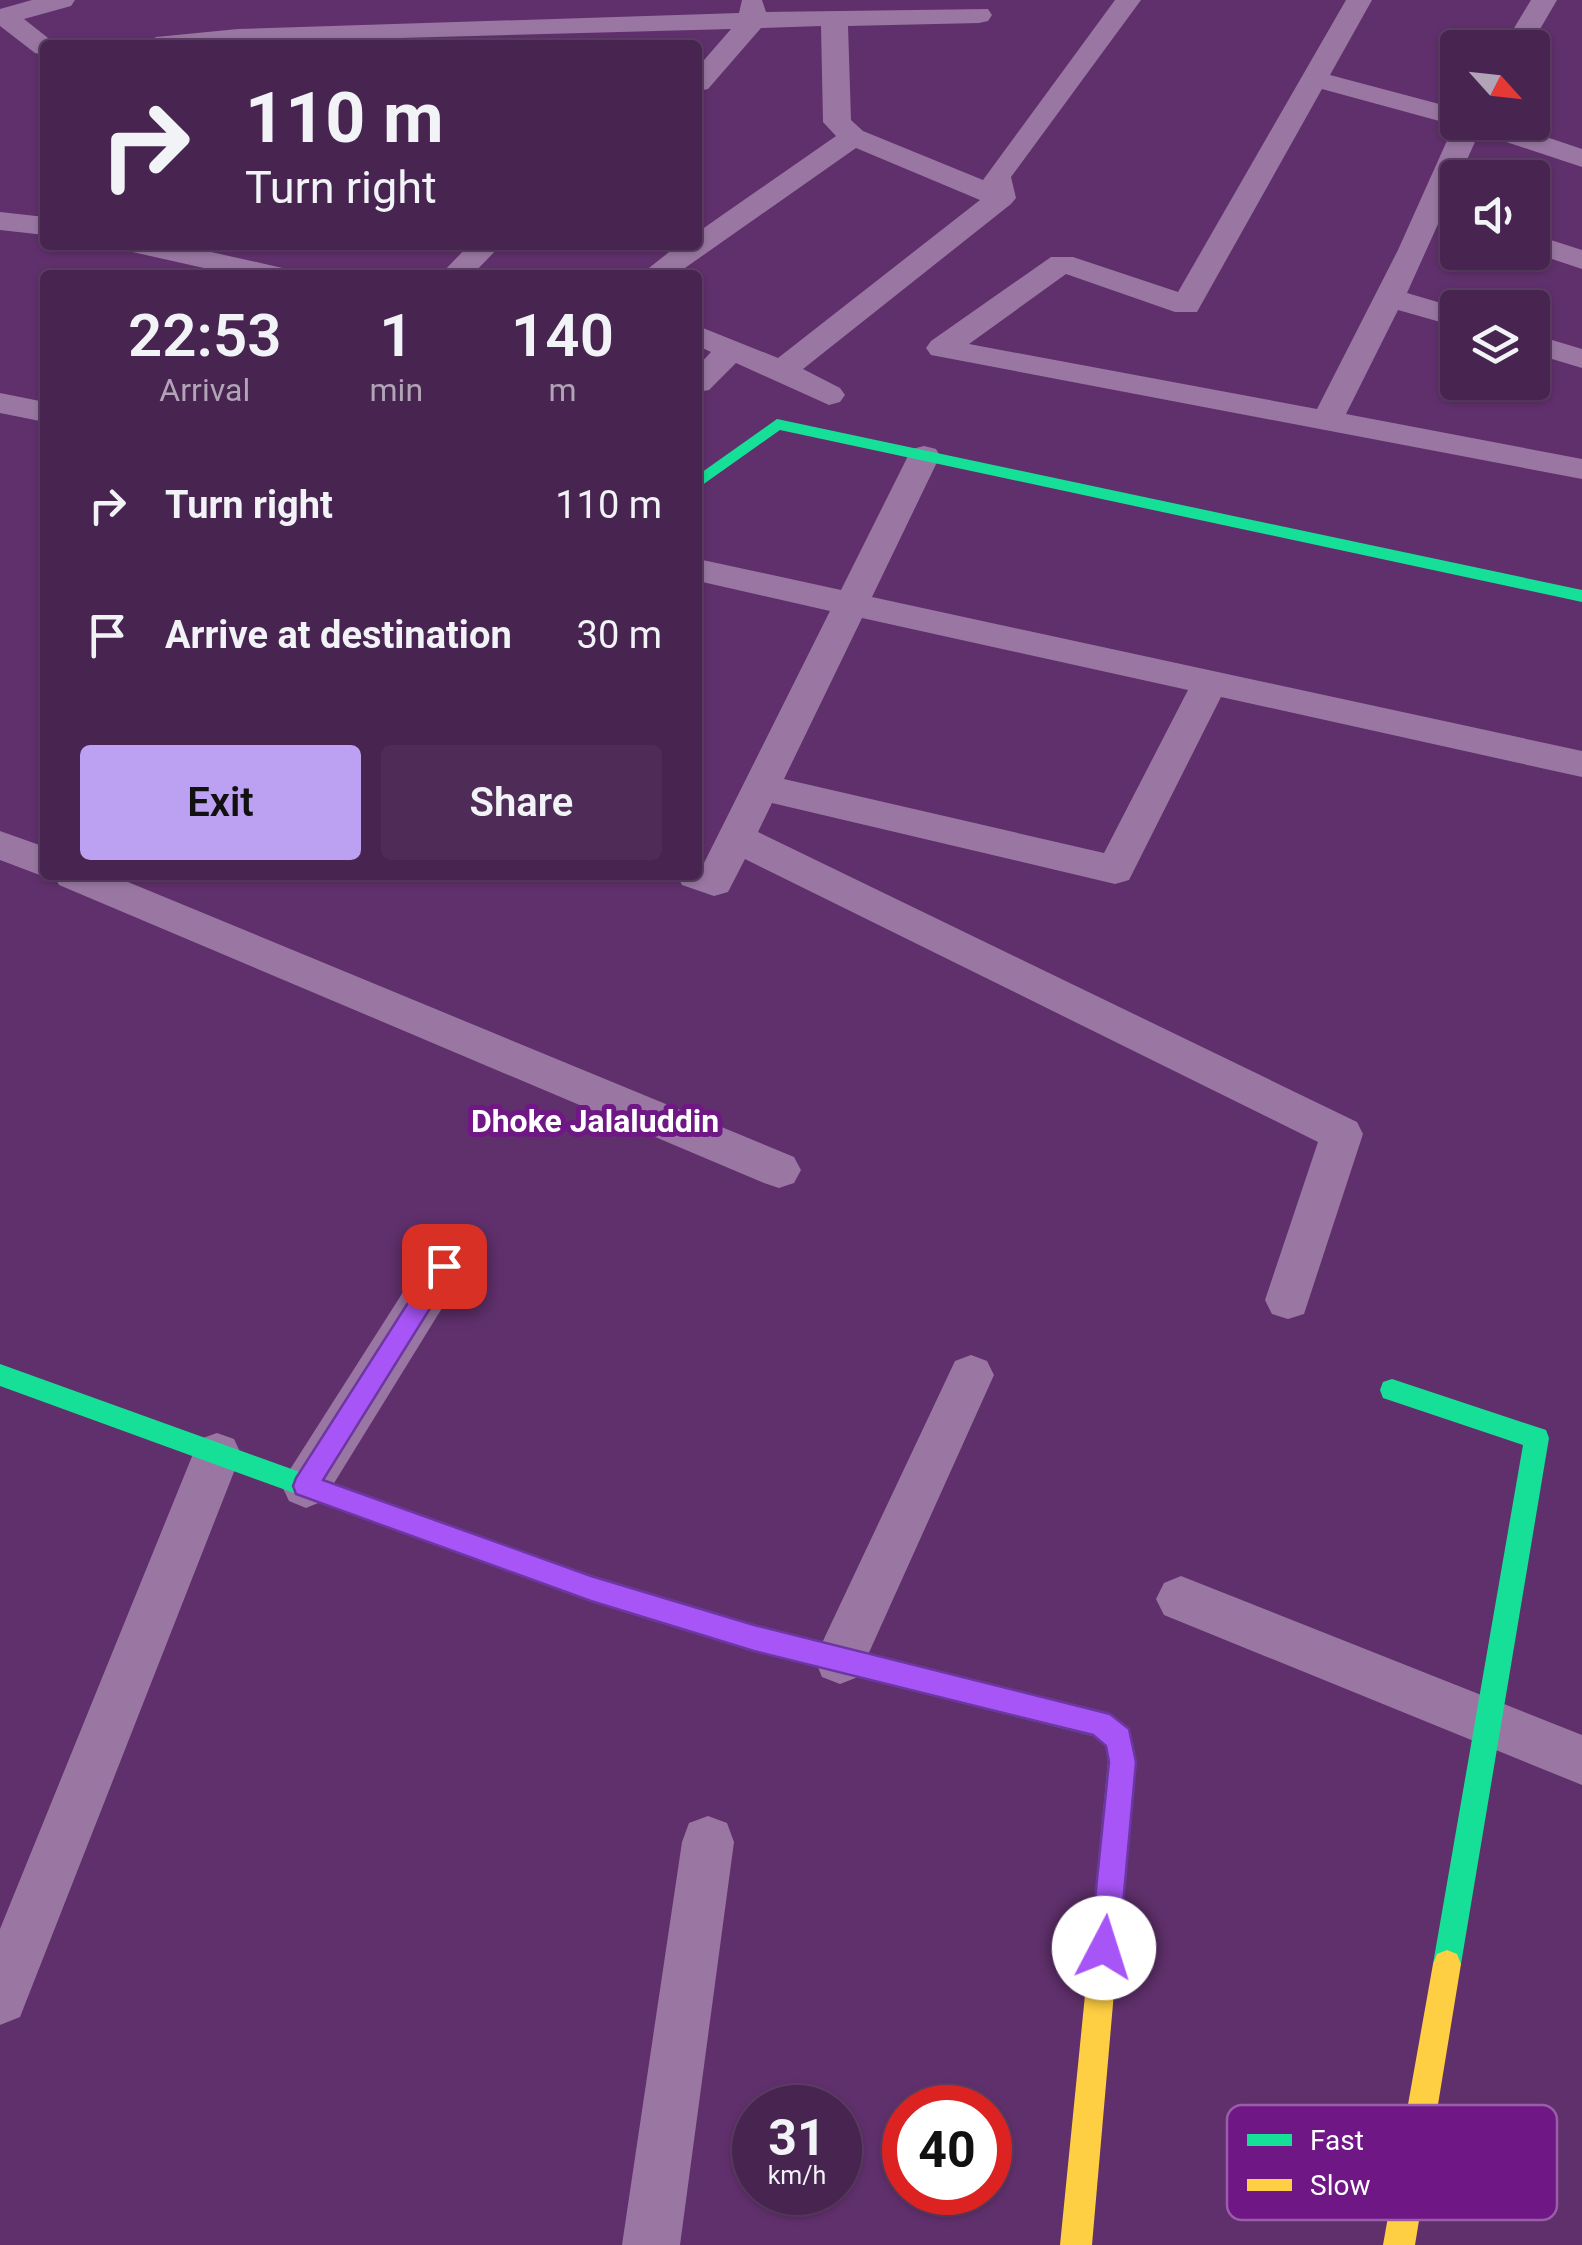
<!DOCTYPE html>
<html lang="en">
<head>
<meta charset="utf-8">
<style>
  :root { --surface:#482451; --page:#4f2c58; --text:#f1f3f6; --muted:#b1a4b7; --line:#604168; --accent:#bca0f2 }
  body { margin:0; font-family:Roboto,sans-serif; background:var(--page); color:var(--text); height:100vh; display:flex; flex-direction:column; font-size:38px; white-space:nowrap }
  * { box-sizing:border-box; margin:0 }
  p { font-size:32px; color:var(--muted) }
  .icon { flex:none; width:55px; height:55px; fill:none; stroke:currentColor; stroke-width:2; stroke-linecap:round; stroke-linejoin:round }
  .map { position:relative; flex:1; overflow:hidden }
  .sheet { position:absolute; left:40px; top:270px; width:662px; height:610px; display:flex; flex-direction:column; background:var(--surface); border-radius:10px; box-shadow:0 2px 8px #0004,0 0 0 2px var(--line) }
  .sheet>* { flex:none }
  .top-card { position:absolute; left:40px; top:40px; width:662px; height:210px; border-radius:10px; box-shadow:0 2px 8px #0004,0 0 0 2px var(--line); background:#482451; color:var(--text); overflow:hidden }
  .needle { width:65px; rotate:117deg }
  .fabs { position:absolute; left:1440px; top:30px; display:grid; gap:20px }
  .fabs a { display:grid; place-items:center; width:110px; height:110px; border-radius:10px; background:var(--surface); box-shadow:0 2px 8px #0004,0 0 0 2px var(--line); font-size:50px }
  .speed { position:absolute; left:732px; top:2085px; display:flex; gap:20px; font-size:50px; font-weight:700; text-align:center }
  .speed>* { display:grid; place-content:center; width:130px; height:130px; border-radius:50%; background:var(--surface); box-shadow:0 2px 8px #0004,0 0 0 2px var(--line); line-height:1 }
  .speed small { font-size:25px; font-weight:400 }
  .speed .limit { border:15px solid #d22; background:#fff; color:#111 }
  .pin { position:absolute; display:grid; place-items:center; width:85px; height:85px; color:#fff; margin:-42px; border-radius:20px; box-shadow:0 5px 15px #0006 }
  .me { position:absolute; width:110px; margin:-55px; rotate:5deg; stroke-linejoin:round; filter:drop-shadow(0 0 8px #0008) }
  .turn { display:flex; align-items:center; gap:35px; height:210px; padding:0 40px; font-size:45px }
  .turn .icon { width:130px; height:130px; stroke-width:2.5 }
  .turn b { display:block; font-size:70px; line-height:85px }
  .eta { display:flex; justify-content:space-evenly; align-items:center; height:170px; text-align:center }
  .eta b { font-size:60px; font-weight:600; line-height:70px }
  .button { display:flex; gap:20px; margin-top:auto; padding:20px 40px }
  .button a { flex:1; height:115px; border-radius:10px; background:var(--accent); color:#111; font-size:40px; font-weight:600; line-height:115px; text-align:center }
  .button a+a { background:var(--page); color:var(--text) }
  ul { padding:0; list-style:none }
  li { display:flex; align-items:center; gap:30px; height:130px; padding:0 40px }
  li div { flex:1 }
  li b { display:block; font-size:38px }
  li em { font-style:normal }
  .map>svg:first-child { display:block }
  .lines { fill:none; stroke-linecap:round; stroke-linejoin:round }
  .street { fill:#9977a2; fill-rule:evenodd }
  .fast { fill:#16e098; fill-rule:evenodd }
  .slow { fill:#ffcf43; fill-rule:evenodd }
  .route { fill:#a855f7; stroke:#6d37a1; stroke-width:2.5 }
  .labels { text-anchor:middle; stroke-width:10; stroke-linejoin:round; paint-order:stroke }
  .neighbourhood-label { font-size:32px; font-weight:bold; fill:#fff; stroke:#6f1785 }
  .key { fill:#6f1785; stroke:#9a5daa; stroke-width:2.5 }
  .key-label { font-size:28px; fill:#fff }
</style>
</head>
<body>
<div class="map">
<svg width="1582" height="2245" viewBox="0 0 1582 2245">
  <rect width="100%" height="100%" fill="#60306c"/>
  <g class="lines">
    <path class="street" d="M32 0H75L71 6 24 19 57 45H45V55L35 53 0 26V9Z
      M742 0H762L766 12 988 9 992 15 988 21 979 23 848 26 851 120 863 131 983 180 1115 0H1141L1011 177 1016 198 1011 204 803 369 840 388 845 395 840 402 829 405 736 363 709 390 698 392V366L711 352 698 346V326L778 358 980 200 856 148 675 275H640L678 245H698V232L836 136 823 122 821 26 761 28 708 89 698 91V67L731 29 143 45 156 37 238 29 739 13Z
      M1346 0H1372L1330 75 1458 109V122H1502L1582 149V167L1479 133 1407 293 1458 308V327L1398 310 1346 414 1582 459V479L931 355 926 348 931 341 1051 257H1073L1178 292ZM1322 89 1454 125 1398 250 1317 409 969 344 1066 274 1175 312H1197Z
      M1531 0H1557L1529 48H1502Z
      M0 212 45 217V235L0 230Z
      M1532 234 1582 250V269L1531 252Z
      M124 245H180L287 269 291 275H235L128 251Z
      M469 245H501L472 275H440Z
      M1532 334 1582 349V368L1532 353Z
      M0 393 45 402V422L0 413Z
      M924 446 936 449 940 456 872 597 1582 751V777L1221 697 1129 880 1115 884 772 803 758 832 1357 1122 1363 1134 1304 1314 1288 1319 1272 1314 1265 1300 1318 1142 745 859 728 892 714 896 682 885 677 875H698V861L704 863 830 611 698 581V559L841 590 908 456 912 449ZM862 618 1188 690 1104 853 784 779Z
      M0 831 45 847V875H52L45 877 0 860Z
      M54 875H111L794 1157 801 1170 794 1183 779 1188 764 1183 59 885Z
      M444 1247 460 1253 466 1266 460 1279 323 1501 306 1508 289 1501 282 1486 289 1471 428 1253Z
      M971 1355 987 1361 994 1375 858 1677 840 1684 822 1677 815 1660 822 1643 955 1361Z
      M217 1433 234 1439 241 1454 20 2017 0 2025V1929L193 1454 200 1439Z
      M1181 1576 1582 1735V1785L1164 1615 1156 1599 1164 1583Z
      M708 1816 727 1823 734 1842 680 2245H622L682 1842 689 1823Z"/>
    <path class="fast" d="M777 419 1582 590V602L780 430 698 488V475Z
      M0 1364 591 1577 754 1625 1110 1715 1129 1729 1136 1762 1119 1935 1115 1945 1105 1949 1095 1945 1091 1935 1108 1762 1106 1745 1093 1736 754 1651 591 1601 0 1386Z
      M1392 1379 1546 1430 1549 1438 1461 1964 1457 1974 1447 1978 1437 1974 1433 1964 1523 1445 1383 1398 1380 1390 1383 1382Z"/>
    <path class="slow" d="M1105 1921 1115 1925 1119 1935 1092 2245H1060L1091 1935 1095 1925Z
      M1447 1950 1457 1954 1461 1964 1415 2245H1383L1433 1964 1437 1954Z"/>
  </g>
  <path class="route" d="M444 1256 452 1259 456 1266 452 1273 323 1480 591 1576 754 1625 1110 1714 1129 1729 1136 1762 1119 1948 1115 1958 1104 1962 1094 1958 1090 1948 1109 1762 1106 1746 1093 1735 754 1651 591 1601 296 1494 293 1486 296 1478 436 1259Z"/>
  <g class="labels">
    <g class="neighbourhood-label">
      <text x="595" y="1132">Dhoke Jalaluddin</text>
    </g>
  </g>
  <rect x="1227" y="2105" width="330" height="115" rx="15" class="key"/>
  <rect x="1247" y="2134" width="45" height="12" fill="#16e098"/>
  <rect x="1247" y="2179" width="45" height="12" fill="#ffcf43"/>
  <g class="key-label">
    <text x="1310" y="2150">Fast</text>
    <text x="1310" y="2195">Slow</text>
  </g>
</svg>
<div class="fabs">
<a><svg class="needle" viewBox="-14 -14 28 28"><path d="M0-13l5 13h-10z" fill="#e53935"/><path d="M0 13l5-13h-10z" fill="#b1a4b7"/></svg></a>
<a><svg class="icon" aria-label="sound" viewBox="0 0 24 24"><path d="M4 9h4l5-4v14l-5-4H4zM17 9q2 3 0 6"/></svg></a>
<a><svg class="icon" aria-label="layers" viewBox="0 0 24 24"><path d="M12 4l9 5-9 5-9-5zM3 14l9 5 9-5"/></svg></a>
</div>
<div class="speed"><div>31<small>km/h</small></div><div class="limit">40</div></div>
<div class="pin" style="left:444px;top:1266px;background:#d93025"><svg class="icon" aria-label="arrive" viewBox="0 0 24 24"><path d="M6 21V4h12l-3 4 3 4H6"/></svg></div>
<svg class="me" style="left:1104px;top:1948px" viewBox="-20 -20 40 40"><circle r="19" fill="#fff"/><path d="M0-13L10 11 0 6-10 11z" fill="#a855f7"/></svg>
<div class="top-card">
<div class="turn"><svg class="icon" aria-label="right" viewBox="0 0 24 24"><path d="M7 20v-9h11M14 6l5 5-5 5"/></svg><div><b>110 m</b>Turn right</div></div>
</div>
<section class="sheet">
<div class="eta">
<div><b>22:53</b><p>Arrival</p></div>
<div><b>1</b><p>min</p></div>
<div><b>140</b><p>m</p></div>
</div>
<ul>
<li><svg class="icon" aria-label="right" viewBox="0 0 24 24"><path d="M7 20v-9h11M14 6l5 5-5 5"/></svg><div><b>Turn right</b></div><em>110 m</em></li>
<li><svg class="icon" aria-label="arrive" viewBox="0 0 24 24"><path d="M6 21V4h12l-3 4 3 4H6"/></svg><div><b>Arrive at destination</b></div><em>30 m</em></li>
</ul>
<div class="button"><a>Exit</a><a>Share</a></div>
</section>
</div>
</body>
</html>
